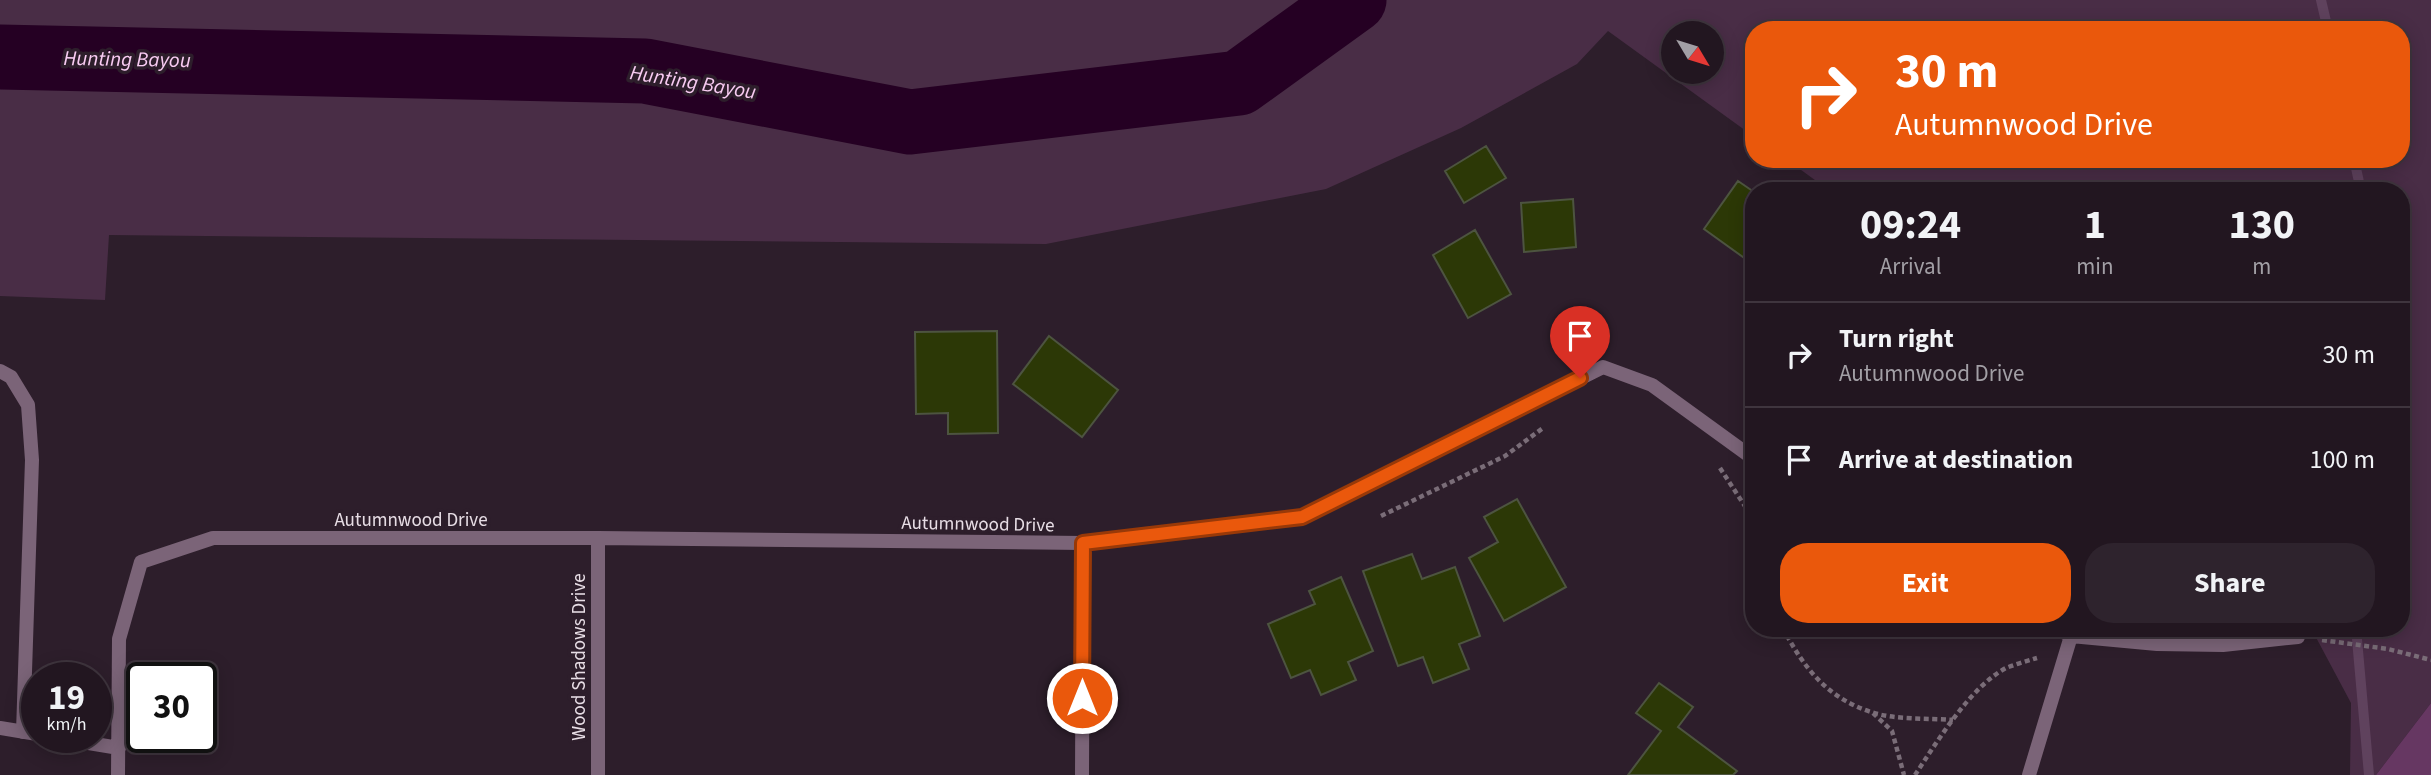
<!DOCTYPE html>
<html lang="en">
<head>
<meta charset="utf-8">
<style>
  :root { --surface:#221620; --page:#2e232d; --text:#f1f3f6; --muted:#a29fa5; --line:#3f353e; --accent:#ea580c }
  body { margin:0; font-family:"Source Sans 3",sans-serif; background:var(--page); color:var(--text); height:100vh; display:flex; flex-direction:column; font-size:26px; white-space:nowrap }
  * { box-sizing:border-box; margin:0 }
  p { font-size:23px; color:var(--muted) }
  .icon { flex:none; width:38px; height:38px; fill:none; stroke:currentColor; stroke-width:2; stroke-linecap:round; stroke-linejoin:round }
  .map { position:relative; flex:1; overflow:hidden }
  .sheet { position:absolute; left:1745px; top:182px; width:665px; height:455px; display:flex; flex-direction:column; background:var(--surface); border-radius:28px; box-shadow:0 4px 18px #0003,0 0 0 2px var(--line) }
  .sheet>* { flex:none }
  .top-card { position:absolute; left:1745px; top:21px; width:665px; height:147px; border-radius:28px; box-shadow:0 4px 18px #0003,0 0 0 2px var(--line); background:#ea580c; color:#fff; overflow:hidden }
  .needle { width:46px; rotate:128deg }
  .controls { position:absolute; left:1661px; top:21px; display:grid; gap:14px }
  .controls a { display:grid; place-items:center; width:63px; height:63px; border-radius:50%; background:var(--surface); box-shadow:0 4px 18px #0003,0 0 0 2px var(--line); font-size:35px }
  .speed { position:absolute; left:21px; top:662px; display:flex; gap:14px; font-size:35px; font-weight:700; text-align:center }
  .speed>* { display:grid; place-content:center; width:91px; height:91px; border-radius:50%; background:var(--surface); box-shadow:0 4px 18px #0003,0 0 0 2px var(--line); line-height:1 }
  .speed small { font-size:18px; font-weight:400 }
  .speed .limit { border:4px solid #111; border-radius:10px; background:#fff; color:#111 }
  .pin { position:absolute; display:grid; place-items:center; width:60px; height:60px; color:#fff; margin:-72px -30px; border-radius:50% 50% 50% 0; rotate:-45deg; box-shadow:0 0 7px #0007 }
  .pin .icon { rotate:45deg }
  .me { position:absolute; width:77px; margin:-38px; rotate:0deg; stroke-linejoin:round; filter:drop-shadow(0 0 5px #0008) }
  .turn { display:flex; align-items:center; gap:24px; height:147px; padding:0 35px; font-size:32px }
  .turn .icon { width:91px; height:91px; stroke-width:2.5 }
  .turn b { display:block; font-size:49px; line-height:60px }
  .eta { display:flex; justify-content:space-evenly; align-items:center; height:119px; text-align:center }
  .eta b { font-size:42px; font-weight:700; line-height:49px }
  .primary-button { display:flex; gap:14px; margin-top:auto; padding:14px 35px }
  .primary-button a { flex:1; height:80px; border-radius:28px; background:var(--accent); color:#fff; font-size:28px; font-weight:700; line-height:80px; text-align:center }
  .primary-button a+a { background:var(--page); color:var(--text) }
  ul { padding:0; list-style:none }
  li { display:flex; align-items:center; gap:21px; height:105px; padding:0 35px; border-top:2px solid var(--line) }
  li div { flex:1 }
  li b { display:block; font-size:26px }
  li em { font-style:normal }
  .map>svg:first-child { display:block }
  .green { fill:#492d46; fill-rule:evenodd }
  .forest { fill:#663762 }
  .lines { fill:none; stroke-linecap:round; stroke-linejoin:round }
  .stream { stroke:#5f425d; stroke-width:10 }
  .river { stroke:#250023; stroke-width:65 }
  .building { fill:#2c3806; stroke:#4d5440; stroke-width:2 }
  .path { stroke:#7a6d78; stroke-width:4.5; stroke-dasharray:5 3.5; stroke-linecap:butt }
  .lane { stroke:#7b6478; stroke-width:14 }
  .street { stroke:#7b6478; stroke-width:14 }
  .route-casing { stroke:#983908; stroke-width:18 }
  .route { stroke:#ea580c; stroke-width:12 }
  .labels { text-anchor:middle; stroke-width:7; stroke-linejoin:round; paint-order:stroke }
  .street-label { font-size:19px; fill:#e7dde5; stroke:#2d1e2b }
  .water-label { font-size:21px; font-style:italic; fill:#f9ccf3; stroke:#2d1e2b }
</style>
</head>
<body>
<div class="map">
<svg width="2431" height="775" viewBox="0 0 2431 775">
  <rect width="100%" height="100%" fill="#2d1e2b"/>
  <path class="green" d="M0 0H2431V703L2376 775H2350L2351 703 2311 628H2401V191H1830L1786 159H2401V30H1754L1753 136 1608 31 1577 64 1461 128 1326 189 1046 244 109 235 105 300 0 296ZM1673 33H1712V72H1673Z"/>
  <path class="forest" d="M2431 703V775H2376Z"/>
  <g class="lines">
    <path class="stream" d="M1350 0 1351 3
      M2321 0 2328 30
      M2354 159 2361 191
      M2356 628 2369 775"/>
    <path class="river" d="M0 57 645 71 910 122 1239 83 1354 0"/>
  </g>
  <path class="building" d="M1486 146 1506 178 1464 203 1445 171Z
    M1738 181 1754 192V265L1704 229Z
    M1573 199 1576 247 1524 252 1521 203Z
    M1475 230 1511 294 1468 318 1433 255Z
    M997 331 998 433 948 434V413L916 414 915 332Z
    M1049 336 1118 390 1082 437 1013 384Z
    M1517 499 1566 587 1504 621 1469 558 1498 542 1484 517Z
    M1412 554 1422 579 1455 567 1480 636 1459 644 1469 669 1433 683 1423 657 1398 666 1363 571Z
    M1341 577 1373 651 1348 662 1356 680 1321 695 1310 670 1291 678 1268 624 1315 604 1309 591Z
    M1659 683 1693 707 1678 727 1737 771 1733 775H1628L1661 731 1636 713Z"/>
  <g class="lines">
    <path class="path" d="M1720 468 1754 520
      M1381 516 1505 456 1543 428
      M1783 628C1803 667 1827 698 1871 712 1894 720 1928 718 1953 720
      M2322 640 2388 649 2431 660
      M1873 713 1892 731 1904 775
      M1915 775C1937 742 1970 687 2006 668 2016 664 2027 661 2037 658"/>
    <path class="lane" d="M0 371 11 377 28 405 32 460 23 732"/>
    <path class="street" d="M598 538V775
      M2055 628 2071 636 2157 644 2223 645 2298 637
      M0 728 37 734
      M52 737 119 748
      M118 775 119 639 141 562 213 538H598L1083 543 1302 517 1603 367 1652 385 1754 459
      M1082 775 1083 543
      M2029 775 2071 636"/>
  </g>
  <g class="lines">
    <defs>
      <path id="route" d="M1082 698 1083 543 1302 517 1580 378"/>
    </defs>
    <use href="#route" class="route-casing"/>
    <use href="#route" class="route"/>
  </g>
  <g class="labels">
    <g class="street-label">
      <text x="411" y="526">Autumnwood Drive</text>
      <text transform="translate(978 523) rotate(1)" y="7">Autumnwood Drive</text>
      <text transform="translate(578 657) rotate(-90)" y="7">Wood Shadows Drive</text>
    </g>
    <g class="water-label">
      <text transform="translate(127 59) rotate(1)" y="7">Hunting Bayou</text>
      <text transform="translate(693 82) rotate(9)" y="7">Hunting Bayou</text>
    </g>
  </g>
</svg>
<div class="controls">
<a><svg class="needle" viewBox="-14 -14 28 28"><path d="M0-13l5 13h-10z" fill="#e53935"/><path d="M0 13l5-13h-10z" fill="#a29fa5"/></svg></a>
</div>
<div class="speed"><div>19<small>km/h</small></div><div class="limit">30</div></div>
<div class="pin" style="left:1580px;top:378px;background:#d93025"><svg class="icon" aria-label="arrive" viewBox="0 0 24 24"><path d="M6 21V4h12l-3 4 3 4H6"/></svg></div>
<svg class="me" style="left:1082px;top:698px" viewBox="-20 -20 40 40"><circle r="17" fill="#ea580c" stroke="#fff" stroke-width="3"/><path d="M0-11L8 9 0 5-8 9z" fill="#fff"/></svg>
<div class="top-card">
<div class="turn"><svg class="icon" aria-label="right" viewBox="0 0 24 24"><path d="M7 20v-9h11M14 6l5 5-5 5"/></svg><div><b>30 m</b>Autumnwood Drive</div></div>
</div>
<section class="sheet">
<div class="eta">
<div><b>09:24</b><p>Arrival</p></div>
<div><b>1</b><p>min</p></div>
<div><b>130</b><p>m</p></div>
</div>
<ul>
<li><svg class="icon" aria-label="right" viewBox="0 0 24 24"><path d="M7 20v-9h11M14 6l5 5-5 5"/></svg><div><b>Turn right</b><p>Autumnwood Drive</p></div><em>30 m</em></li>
<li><svg class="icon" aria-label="arrive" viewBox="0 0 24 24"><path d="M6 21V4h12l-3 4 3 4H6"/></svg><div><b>Arrive at destination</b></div><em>100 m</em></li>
</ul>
<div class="primary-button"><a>Exit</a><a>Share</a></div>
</section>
</div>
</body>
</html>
